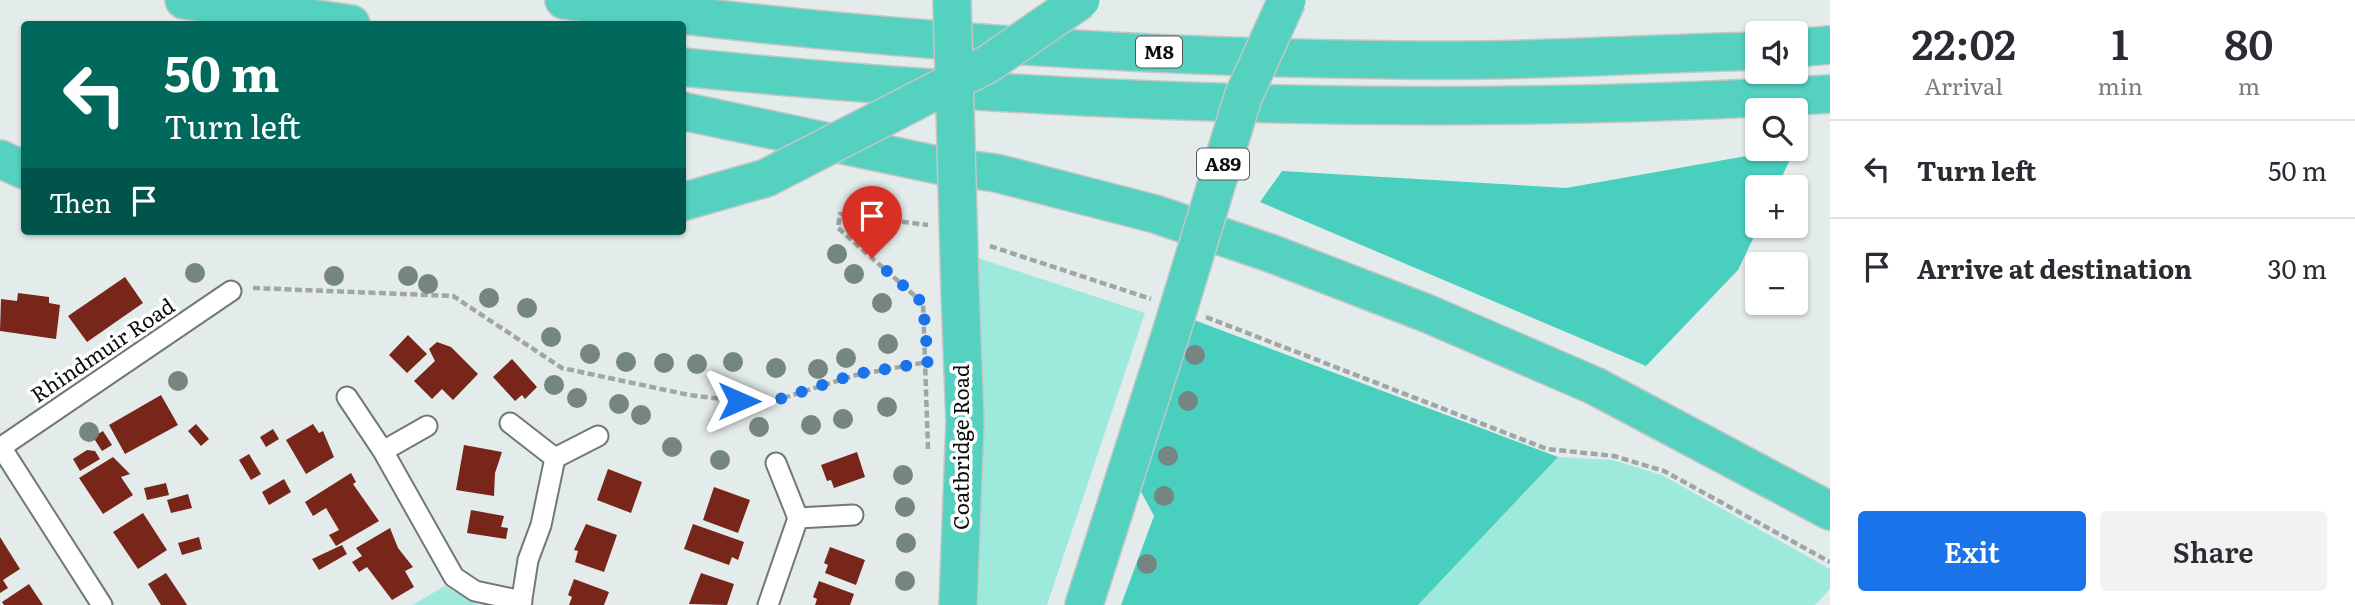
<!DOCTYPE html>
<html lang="en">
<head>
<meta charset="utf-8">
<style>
  :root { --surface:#fff; --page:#f2f2f3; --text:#2b2b33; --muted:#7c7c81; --line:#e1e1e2; --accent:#1a73e8 }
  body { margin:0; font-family:Literata,serif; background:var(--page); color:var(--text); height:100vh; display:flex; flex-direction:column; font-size:26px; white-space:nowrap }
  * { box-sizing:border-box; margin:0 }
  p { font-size:23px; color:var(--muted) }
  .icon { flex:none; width:38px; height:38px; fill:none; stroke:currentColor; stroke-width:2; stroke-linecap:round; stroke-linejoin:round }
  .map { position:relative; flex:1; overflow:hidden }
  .details { display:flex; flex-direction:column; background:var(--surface); width:525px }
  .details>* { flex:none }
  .hud { position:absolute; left:21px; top:21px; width:665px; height:214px; border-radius:7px; box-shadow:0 2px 5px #0004; background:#00695c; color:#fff; overflow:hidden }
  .tools { position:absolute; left:1745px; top:21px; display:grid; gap:14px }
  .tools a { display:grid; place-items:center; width:63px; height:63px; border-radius:7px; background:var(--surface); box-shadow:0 2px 5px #0004; font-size:35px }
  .pin { position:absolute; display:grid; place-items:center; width:60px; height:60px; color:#fff; margin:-72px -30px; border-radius:50% 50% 50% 0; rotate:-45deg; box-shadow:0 0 7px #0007 }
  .pin .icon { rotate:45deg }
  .me { position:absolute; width:77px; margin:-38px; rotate:90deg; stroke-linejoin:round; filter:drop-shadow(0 0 5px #0008) }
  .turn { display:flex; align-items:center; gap:24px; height:147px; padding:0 28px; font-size:32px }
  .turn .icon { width:91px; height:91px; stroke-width:2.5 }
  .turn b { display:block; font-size:49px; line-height:60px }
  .then { display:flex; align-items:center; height:66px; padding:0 28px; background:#0003; gap:14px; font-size:26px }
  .eta { display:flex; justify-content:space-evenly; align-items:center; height:119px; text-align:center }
  .eta b { font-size:42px; font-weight:600; line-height:49px }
  .button { display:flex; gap:14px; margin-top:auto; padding:14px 28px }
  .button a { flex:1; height:80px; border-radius:7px; background:var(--accent); color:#fff; font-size:28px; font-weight:600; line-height:80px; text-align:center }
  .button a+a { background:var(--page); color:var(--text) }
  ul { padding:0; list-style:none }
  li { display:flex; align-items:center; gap:21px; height:98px; padding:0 28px; border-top:2px solid var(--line) }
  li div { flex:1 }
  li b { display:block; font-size:26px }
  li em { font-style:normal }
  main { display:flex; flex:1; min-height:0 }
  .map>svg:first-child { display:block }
  .green { fill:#9de9dc }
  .forest { fill:#49cfbd }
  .building { fill:#78251a }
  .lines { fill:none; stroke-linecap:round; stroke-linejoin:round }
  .street-casing { stroke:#717977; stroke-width:23 }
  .highway-casing { stroke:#c4c5c5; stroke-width:40 }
  .path { stroke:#a0a6a5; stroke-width:4.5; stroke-dasharray:7 3.5; stroke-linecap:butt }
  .street { stroke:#fff; stroke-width:19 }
  .highway { stroke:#55d1c0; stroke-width:37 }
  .highway-bridge-casing { stroke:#c4c5c5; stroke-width:40; stroke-linecap:butt }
  .highway-bridge { stroke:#55d1c0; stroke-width:37 }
  .tree { fill:#758582 }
  .route { stroke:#1a73e8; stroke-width:12; stroke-dasharray:0 21.6 }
  .labels { text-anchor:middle; stroke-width:7; stroke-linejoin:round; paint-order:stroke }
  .shield { fill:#fff; stroke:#545656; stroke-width:2 }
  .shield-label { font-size:19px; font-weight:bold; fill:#0b0e0d }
  .street-label { font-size:21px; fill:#0b0e0d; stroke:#fff }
</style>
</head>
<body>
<main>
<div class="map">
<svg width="1830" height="605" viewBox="0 0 1830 605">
  <rect width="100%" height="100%" fill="#e4eceb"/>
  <path class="green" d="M978 258 1145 313 1047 605H968L978 502Z
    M1558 457 1613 460 1662 475 1830 569V589L1815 605H1418Z
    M445 586 478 605H412Z"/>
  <path class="forest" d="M1786 149H1795L1777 187H1757L1759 226 1738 270 1646 366 1260 202 1282 171 1566 188Z
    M1194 320 1558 457 1418 605H1121L1154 516 1138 486Z"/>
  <path class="building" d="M125 277 143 303 87 342 68 316Z
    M18 293 49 297V303L60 305 56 339 0 331 1 299 17 301Z
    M408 335 427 354 407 373 389 355Z
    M437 342 451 347 478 374 453 400 442 389 432 399 414 381 435 361 429 349Z
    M512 359 537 387 525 399 522 395 515 401 493 377Z
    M161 395 178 425 125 454 109 425Z
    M196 424 209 439 201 446 188 431Z
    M313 424 319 433 323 431 334 457 306 474 286 440Z
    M273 429 279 439 266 447 260 437Z
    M103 431 112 445 102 451 93 437Z
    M464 445 502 452 495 473 494 496 456 490Z
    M87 450 95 451 100 459 80 471 73 459Z
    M857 452 865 477 834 488 831 480 827 481 821 465Z
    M249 454 261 474 251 480 239 460Z
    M113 457 130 474 121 477 133 495 103 514 79 478Z
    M608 469 642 482 631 513 597 500Z
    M351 473 356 482 353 484 379 521 336 546 329 535 339 530 326 508 313 516 305 502Z
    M284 479 291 492 269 505 262 492Z
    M166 483 169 495 147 500 144 488Z
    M714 487 750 500 738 533 703 520Z
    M188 494 192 508 171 513 167 500Z
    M471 510 504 516 501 527 508 528 506 539 467 533Z
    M143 513 167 550 138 569 113 532Z
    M586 524 617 535 604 572 575 562 578 551 574 550Z
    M693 524 744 542 738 560 732 557 729 565 684 549Z
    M390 528 398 548 413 567 405 571 414 587 392 600 367 567 359 572 352 562 362 556 356 548Z
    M0 537 20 569 3 580 8 588 0 593Z
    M199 537 202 549 182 555 178 543Z
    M342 545 347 554 319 570 312 559Z
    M830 547 865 560 856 585 825 573 828 565 824 563Z
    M166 573 184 600 187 605H161L148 584Z
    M701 573 734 584 727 605 689 604Z
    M574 579 609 592 604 605H569L572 597 568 595Z
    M819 581 854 594 850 605H815L817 599 813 597Z
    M29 584 43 605H4L2 602Z"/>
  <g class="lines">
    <defs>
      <path id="street" d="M347 397 383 451 454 577 475 591 522 601
        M510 423 555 458
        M1 447 102 605
        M0 448 231 291
        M383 451 427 426
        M798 518 853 515
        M521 605 528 560 541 525 555 458 598 436
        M768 605 798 518 776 463"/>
      <path id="highway" d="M184 0 351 24
        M564 0C841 38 1123 57 1402 60 1520 62 1639 54 1757 51
        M1796 48 1830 45
        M682 67C1064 105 1447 117 1830 94
        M682 111 942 166 996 173 1155 214 1270 253 1426 313 1595 386 1830 511
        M0 159 24 170
        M682 202 766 178
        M958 605 965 422 960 290
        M1084 605 1171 333"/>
    </defs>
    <use href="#street" class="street-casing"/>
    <use href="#highway" class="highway-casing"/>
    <path class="path" d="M990 246 1151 299
      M253 288 453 296 562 368 689 395 764 404 856 375 927 362
      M1206 317 1547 449 1614 456 1664 471 1830 562
      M928 449 923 303 838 228 840 214 928 225"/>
    <use href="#street" class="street"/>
    <use href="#highway" class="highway"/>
    <defs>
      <path id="highway-bridge" d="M952 0 960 290
        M766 178 988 64 1081 0
        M1171 333 1243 97 1287 0"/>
    </defs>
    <use href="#highway-bridge" class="highway-bridge-casing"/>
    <use href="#highway-bridge" class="highway-bridge"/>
  </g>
  <g class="tree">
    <circle cx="837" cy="254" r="10"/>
    <circle cx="195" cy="273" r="10"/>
    <circle cx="854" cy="274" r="10"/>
    <circle cx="334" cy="276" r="10"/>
    <circle cx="408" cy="276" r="10"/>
    <circle cx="428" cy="284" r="10"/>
    <circle cx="489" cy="298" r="10"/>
    <circle cx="882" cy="303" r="10"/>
    <circle cx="527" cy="308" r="10"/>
    <circle cx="551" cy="337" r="10"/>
    <circle cx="888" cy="344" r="10"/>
    <circle cx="590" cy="354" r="10"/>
    <circle cx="1195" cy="355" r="10"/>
    <circle cx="846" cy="358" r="10"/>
    <circle cx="626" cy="362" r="10"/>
    <circle cx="733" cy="362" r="10"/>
    <circle cx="664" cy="363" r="10"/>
    <circle cx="697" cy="364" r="10"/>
    <circle cx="776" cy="368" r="10"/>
    <circle cx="818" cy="369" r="10"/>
    <circle cx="178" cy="381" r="10"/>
    <circle cx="554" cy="385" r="10"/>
    <circle cx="577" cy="398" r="10"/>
    <circle cx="1188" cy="401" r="10"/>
    <circle cx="619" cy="404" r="10"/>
    <circle cx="887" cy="407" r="10"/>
    <circle cx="641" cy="415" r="10"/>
    <circle cx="843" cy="419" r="10"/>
    <circle cx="811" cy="425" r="10"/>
    <circle cx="759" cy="427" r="10"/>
    <circle cx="89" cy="432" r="10"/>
    <circle cx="672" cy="447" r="10"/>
    <circle cx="1168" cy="456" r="10"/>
    <circle cx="720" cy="460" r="10"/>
    <circle cx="903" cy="475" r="10"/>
    <circle cx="1164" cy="496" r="10"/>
    <circle cx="905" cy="507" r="10"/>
    <circle cx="906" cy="543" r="10"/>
    <circle cx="1147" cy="564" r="10"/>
    <circle cx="905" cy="581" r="10"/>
  </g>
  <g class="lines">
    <path class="route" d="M739 401 764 404 856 374 928 362 923 303 872 258"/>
  </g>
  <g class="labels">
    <g class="shield">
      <rect x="1136" y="36.5" width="46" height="31" rx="5"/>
      <rect x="1197" y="148.5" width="52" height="31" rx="5"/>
    </g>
    <g class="shield-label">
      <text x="1159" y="59">M8</text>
      <text x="1223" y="171">A89</text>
    </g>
    <g class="street-label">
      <text transform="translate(103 351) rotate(-34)" y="7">Rhindmuir Road</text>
      <text transform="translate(962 447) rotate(-90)" y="7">Coatbridge Road</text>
    </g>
  </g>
</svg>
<div class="tools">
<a><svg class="icon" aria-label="sound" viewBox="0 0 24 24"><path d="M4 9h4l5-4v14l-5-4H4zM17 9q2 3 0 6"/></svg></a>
<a><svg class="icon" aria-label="search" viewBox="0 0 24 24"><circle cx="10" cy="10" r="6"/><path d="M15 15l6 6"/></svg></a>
<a>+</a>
<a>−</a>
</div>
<div class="pin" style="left:872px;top:258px;background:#d93025"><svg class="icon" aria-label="arrive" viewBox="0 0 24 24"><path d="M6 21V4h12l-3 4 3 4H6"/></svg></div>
<svg class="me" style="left:739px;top:401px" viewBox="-20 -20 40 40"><path d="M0-17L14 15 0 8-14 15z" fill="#1a73e8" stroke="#fff" stroke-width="4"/></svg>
<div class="hud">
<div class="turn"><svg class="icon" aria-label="left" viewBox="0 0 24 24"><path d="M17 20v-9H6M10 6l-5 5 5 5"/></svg><div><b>50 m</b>Turn left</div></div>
<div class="then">Then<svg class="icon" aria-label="arrive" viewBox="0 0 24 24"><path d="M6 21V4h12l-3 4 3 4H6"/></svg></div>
</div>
</div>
<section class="details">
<div class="eta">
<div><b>22:02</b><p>Arrival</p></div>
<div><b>1</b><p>min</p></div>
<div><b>80</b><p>m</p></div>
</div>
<ul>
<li><svg class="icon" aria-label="left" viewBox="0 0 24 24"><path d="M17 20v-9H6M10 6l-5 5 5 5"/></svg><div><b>Turn left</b></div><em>50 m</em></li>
<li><svg class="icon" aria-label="arrive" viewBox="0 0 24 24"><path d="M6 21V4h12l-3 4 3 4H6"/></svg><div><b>Arrive at destination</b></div><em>30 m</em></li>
</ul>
<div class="button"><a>Exit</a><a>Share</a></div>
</section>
</main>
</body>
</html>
